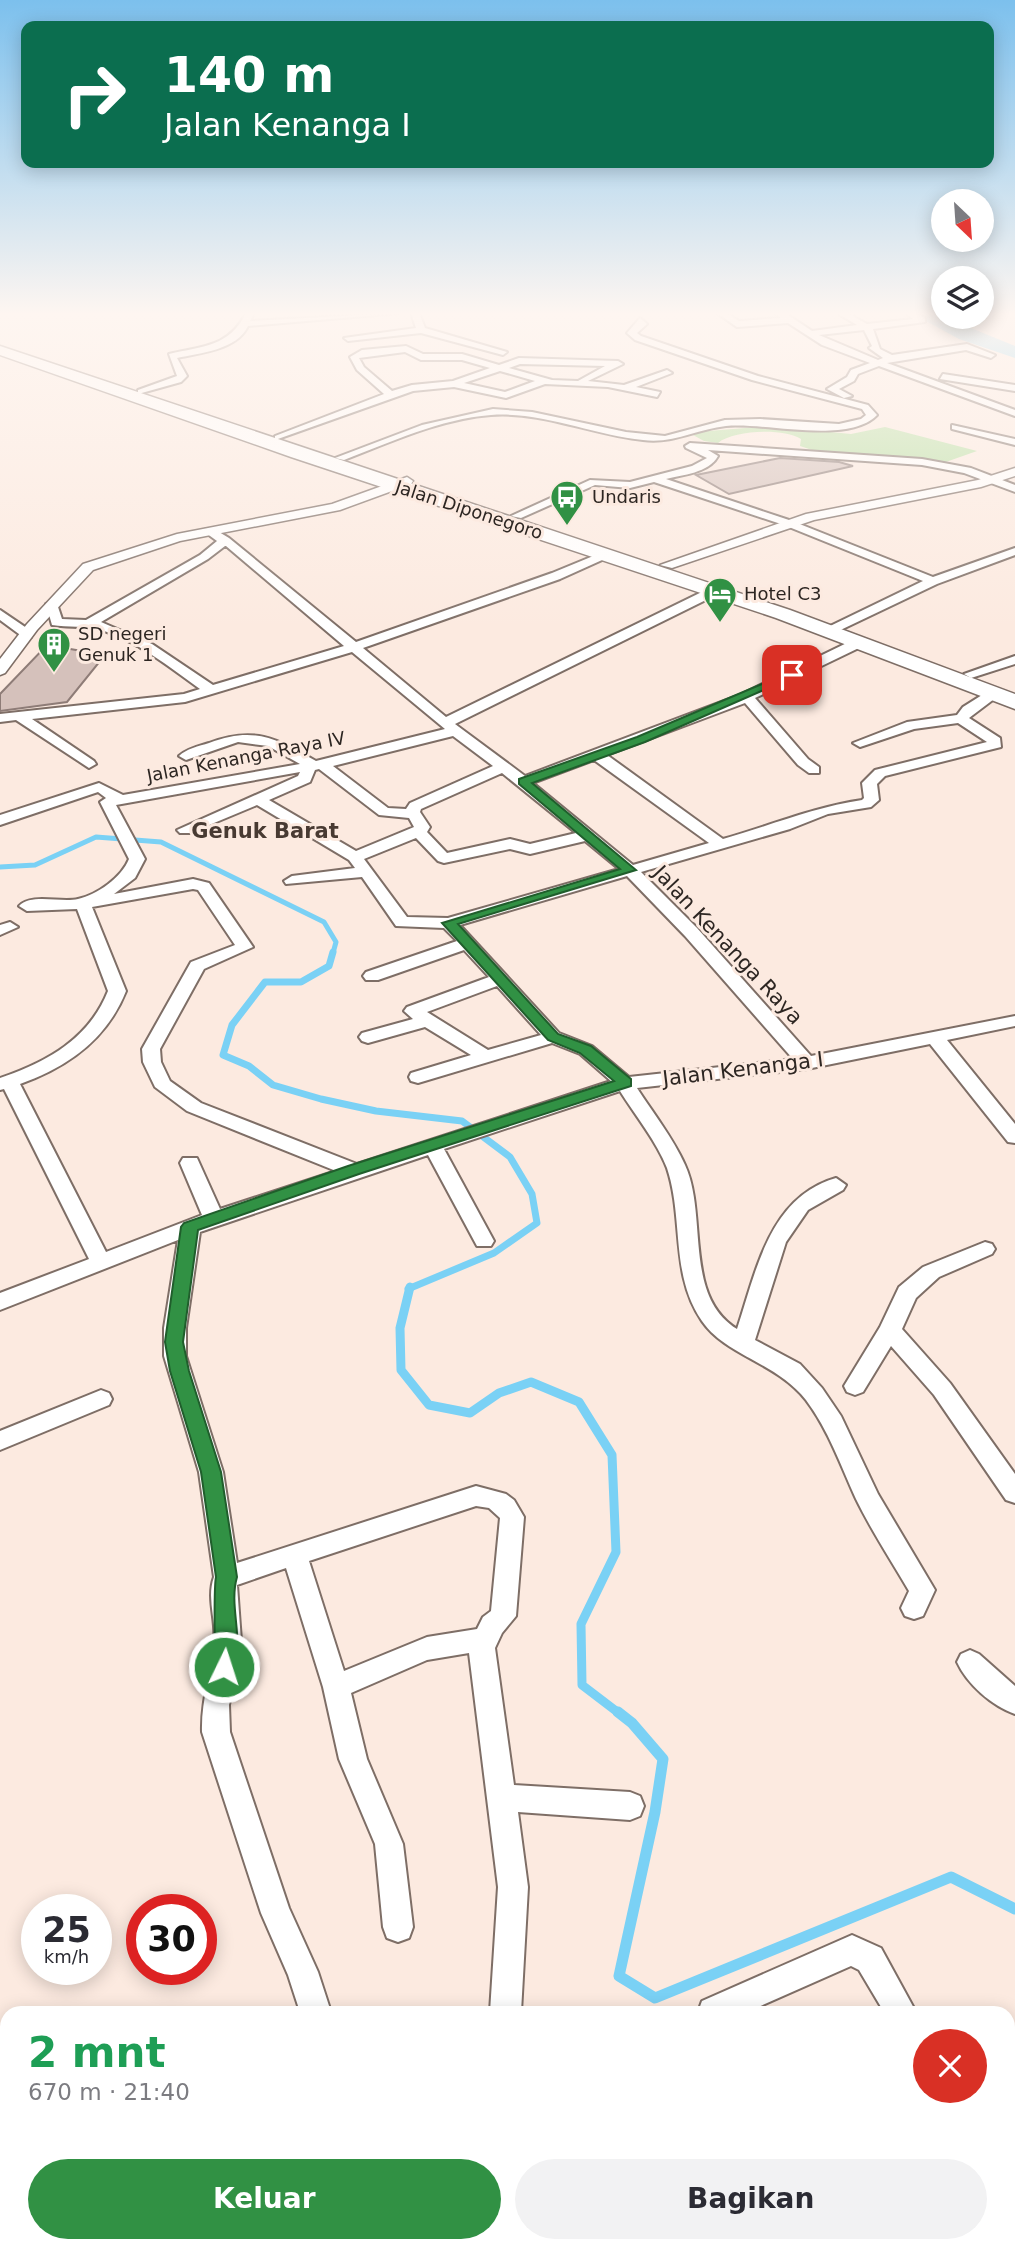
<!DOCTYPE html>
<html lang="id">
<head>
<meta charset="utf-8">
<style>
  :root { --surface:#fff; --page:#f2f2f3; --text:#2b2b33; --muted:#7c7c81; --accent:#319144 }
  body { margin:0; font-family:"DejaVu Sans",sans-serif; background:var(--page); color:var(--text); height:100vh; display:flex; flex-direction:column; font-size:26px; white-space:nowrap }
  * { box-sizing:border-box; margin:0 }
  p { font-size:23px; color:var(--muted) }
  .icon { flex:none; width:38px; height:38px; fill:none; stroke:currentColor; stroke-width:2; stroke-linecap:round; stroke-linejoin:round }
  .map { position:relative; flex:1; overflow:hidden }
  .panel { position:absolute; left:0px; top:2006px; width:1015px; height:247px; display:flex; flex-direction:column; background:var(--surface); border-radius:21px 21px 0 0; box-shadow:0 4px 18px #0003 }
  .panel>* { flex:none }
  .hud { position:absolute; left:21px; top:21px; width:973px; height:147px; border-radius:14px; box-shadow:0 4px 18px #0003; background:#0b6e4f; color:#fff; overflow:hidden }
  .needle { width:46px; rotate:155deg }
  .controls { position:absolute; left:931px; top:189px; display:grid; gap:14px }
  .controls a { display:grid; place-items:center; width:63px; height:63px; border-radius:50%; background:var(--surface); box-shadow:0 4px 18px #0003; font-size:35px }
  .speed { position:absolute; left:21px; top:1894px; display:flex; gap:14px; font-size:35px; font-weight:700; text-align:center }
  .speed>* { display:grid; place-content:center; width:91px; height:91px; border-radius:50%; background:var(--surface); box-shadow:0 4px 18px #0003; line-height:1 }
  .speed small { font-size:18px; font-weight:400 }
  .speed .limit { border:10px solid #d22; background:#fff; color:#111 }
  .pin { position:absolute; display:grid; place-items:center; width:60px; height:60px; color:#fff; margin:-30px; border-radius:14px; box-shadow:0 4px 10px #0006 }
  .me { position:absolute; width:77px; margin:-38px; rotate:4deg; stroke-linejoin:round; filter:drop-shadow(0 0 5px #0008) }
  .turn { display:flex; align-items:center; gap:24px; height:147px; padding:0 28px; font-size:32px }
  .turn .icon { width:91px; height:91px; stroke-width:2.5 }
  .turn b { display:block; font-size:49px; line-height:60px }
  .round { display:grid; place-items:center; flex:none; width:74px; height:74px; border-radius:37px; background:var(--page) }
  .overview { display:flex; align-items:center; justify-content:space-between; height:119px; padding:0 28px }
  h1 { font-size:42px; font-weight:700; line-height:52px; color:#1e9e55 }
  .action { display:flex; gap:14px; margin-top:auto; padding:14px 28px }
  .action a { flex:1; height:80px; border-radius:42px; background:var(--accent); color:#fff; font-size:28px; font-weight:700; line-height:80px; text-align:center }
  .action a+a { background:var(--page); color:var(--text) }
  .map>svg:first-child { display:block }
  .green { fill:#b7dfa2 }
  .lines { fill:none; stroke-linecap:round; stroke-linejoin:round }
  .stream-far3 { stroke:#7ad1f5; stroke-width:5 }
  .stream-far2 { stroke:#7ad1f5; stroke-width:7 }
  .stream-far1 { stroke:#7ad1f5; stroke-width:9 }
  .stream { stroke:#7ad1f5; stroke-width:11 }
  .river { fill:#7ad1f5; fill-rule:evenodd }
  .building { fill:#d5c1bb; stroke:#8e7c77; stroke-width:2 }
  .minor-casing { stroke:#7e6e66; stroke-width:4 }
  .tertiary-casing { stroke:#7e6e66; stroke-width:3 }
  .trunk-casing { stroke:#7e6e66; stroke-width:3 }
  .minor { fill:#fff; fill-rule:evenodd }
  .tertiary { fill:#fff; fill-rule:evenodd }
  .trunk { fill:#fff; fill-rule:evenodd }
  .route { fill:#319144; stroke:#205e2c; stroke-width:2 }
  .labels { text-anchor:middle; stroke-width:6; stroke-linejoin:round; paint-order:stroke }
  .far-poi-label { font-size:18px; fill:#2d2622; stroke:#fceae0; text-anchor:start }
  .far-street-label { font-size:18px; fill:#2d2622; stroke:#fceae0 }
  .far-quarter-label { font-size:21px; font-weight:bold; fill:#483a32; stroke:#fceae0 }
  .street-label { font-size:21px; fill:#2d2622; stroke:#fceae0 }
</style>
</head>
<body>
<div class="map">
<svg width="1015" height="2251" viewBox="0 0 1015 2251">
  <rect width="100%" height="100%" fill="#fceae0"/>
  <path class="green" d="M769 426 851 434 885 427 977 451 943 463 815 451 800 446 801 439C783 428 734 430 718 443L704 441 693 435 696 432Z"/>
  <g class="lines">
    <path class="stream-far3" d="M0 867 35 865 96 837 161 842 324 922 336 942 333 953"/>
    <path class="stream-far2" d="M333 952 329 966 301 982H265L232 1025 223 1055 249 1066 273 1085 321 1099 376 1111 462 1121 510 1157 532 1194 537 1223 494 1253 408 1289"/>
    <path class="stream-far1" d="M410 1287 400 1328 401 1370 429 1405 470 1413 499 1393 531 1382 579 1402 612 1455 616 1552 581 1624 582 1685 620 1714"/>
    <path class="stream" d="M618 1712 632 1723 663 1759 655 1812 619 1976 655 1998 951 1877 1015 1909"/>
    <path class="river" d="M911 313H934L1015 346V358L959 339Z"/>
  </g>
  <path class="building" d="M780 458 839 462 853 466 729 494 696 475Z
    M47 645 105 655 67 702 0 711V694Z"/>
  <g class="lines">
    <defs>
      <path id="minor" d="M246 313H254L250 321 400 313 248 326C237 350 200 353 177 358L187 376 181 382 138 394V390L177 376 169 354C203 346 229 347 246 313Z
        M411 313H419L425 328 507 352 503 355 421 333 348 341 344 338 416 328Z
        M717 313H726L739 321 781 318 775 313H785L812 331 857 325 837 313H847L867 324 913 319 906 313H916L925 318V322L873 329 880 349 892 355 967 344 995 355 991 358 966 350 887 363 1015 410V416L879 366 858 374 854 381 839 389 852 396 844 398 827 389 847 377 851 370 870 363 822 345 788 323 737 327ZM864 330 872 346 869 348 883 358 878 360 819 335Z
        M640 318 647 324 637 333 641 336 758 376 868 405 877 415C848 445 766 422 726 426 697 429 674 444 643 440 593 435 542 411 491 415 440 419 391 442 344 460L335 458 422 425 493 409 532 412 626 432 665 436 725 420 760 419 839 424 861 419 866 415 862 409 752 380 635 340 627 333Z
        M406 346 423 354H462L499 365 519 358 618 361 623 364 588 381 624 385 667 370 672 373 636 387 660 392 657 397 608 387 545 384 506 398 454 387 413 391 275 440V436L384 394 357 370 350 357 362 350ZM405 352 421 360H462L490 368 453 381 412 385 392 391 364 367 359 358ZM520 364 605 366 578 381 552 380 509 368ZM500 371 535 381 505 392 464 383Z
        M943 374 1015 385V391L940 379Z
        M952 425 1015 439V445L952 429Z
        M690 443 922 459 971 468 1015 485V492L964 473 922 465 708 450 718 456C709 473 682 475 666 479L792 521 933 577 1015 548V555L937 584 830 635 826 634V628L923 581 784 525 654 482 630 488 595 485 521 518 511 516 590 480 630 482 692 466 707 458 686 448 685 446Z
        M206 529H214L229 538 356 642 552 573 603 552H611V556L560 579 363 648 446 717 710 588H718V594L455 724 525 776 742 694 855 639H865V645L755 698 808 759 819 767V773H809L798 765 745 703 607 755 723 839C769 826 814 807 862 800L864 798 862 783 875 770 987 742 958 723 914 729 860 747 853 743 907 722 957 715 963 707 990 690 1002 693 969 718 1000 738 1001 747 885 776 877 784 879 800 871 807 828 814 790 829 641 872 697 928 811 1056 1015 1016V1026L947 1040 1015 1124V1143L1008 1142 930 1044 807 1069 637 1088C653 1113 673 1138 685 1165 708 1215 683 1296 737 1329 756 1272 769 1197 836 1178L846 1185 843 1190 808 1210 786 1242 755 1340 800 1364 822 1388 841 1416 878 1494 935 1590 923 1616 914 1619 905 1616 901 1608 909 1591C891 1560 871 1530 856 1499 841 1466 828 1429 806 1400 776 1362 726 1356 702 1321 670 1275 684 1219 667 1168 657 1142 635 1115 620 1091L444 1149 494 1241 491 1246H477L428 1155 200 1232 186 1328V1356L223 1472 237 1563 476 1486 506 1494 514 1500 524 1517 516 1616 502 1633 495 1648 514 1785 630 1792 640 1796 644 1806 640 1816 630 1820 518 1812 528 1887 521 2012H490L498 1887 469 1653 427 1660 351 1693 367 1759 403 1844 413 1927 409 1938 398 1942 387 1938 383 1927 375 1844 339 1759 323 1687 286 1568 237 1585 241 1641 229 1705 230 1732 289 1908 318 1972 331 2012H300L288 1975 261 1913 202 1732C201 1701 211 1674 214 1643 217 1621 206 1599 214 1577L199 1472 164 1356V1328L178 1240 0 1310V1293L89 1259 4 1089 0 1090V1078C47 1062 89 1039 108 991L77 909 27 911 19 906C31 893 61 903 78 899 97 895 122 877 129 859L100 802 106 798 98 792 0 825V815L99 783 123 795 300 764 268 746 238 742 186 760 179 756C186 749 199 746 209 743 254 726 275 738 316 761L445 729 352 652 185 702 32 719 94 761 96 764 89 768 16 720 0 722V714L184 694 200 689C169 667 138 641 101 630 85 625 68 628 52 625L46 604 56 601 62 619 86 620 200 555 217 541 206 533ZM225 546H226L344 646 213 685 152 644 101 622 208 559ZM453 736 493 766 410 803 406 809 388 808 333 766ZM594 760 709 843 633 865 533 783ZM319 769 379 815 409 818 414 827 356 851 269 800 310 782 315 770ZM300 772 298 776 177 830 180 833H190L257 805 349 860 355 868 292 876 284 881 286 884 362 877 396 926 444 928 457 941 366 972 363 976 366 980H378L464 950 489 977 407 1007 404 1011 413 1019 362 1033 359 1037 362 1041 368 1043 425 1027 471 1055 411 1073 409 1077 411 1081 418 1083 552 1043 580 1054 611 1081 357 1164 201 1103 170 1081 161 1062 160 1049 204 969 253 947 209 883 193 879 114 894 135 878 145 859 116 805ZM502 773 576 833 530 844 510 839 447 853 427 832 430 827 420 812 421 809ZM416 838 438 861 444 863 510 849 530 854 585 841 619 869 448 918 407 917 364 859ZM627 876 685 936 793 1059 629 1077 592 1046 559 1033 460 925ZM193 889 198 890 235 945 191 962 142 1049 143 1062 155 1087 187 1111 336 1171 220 1209 197 1158H183L180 1163 202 1215 106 1252 20 1084C68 1067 107 1039 126 991L92 907ZM497 986 541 1035 488 1050 427 1012ZM476 1506 489 1508 500 1518 491 1611 483 1617 477 1629 427 1637 344 1671 309 1561Z
        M0 610 31 631V637H23L0 620Z
        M1015 656V664L971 678 964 674Z
        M10 922 18 927 0 935V925Z
        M985 1242 992 1244 995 1249 992 1254 939 1277 916 1298 902 1329 950 1383 1015 1474V1503L1006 1500 934 1395 891 1346 863 1392 855 1395 847 1392 844 1386 880 1327 899 1287 923 1267Z
        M101 1390 109 1393 112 1399 109 1405 0 1450V1431Z
        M970 1650 979 1654 1015 1686V1714C992 1706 967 1684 957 1662L961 1654Z
        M852 1935 881 1948 916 2012H884L859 1970 851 1966 747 2012H698L702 2001Z
        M1008 2192 1015 2195V2239L1008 2236Z
        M413 2245H447L445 2251H411Z
        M506 2245H551L553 2251H508Z"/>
      <path id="tertiary" d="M1015 468V476L981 487 814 520 672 568 660 565 806 514 978 480Z
        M407 477 413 481 411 484 340 510 180 541 93 570 37 630 5 673 0 675V659L27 624 83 564 177 534 332 504Z"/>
      <path id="trunk" d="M0 346 790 610 1015 694V709L776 618 291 457 0 355Z"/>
    </defs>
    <use href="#minor" class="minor-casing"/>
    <use href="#tertiary" class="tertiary-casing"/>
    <use href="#trunk" class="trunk-casing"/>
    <use href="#minor" class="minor"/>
    <use href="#tertiary" class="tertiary"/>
    <use href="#trunk" class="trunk"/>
  </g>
  <linearGradient id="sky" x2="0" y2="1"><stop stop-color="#7cc0ed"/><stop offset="0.5" stop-color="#fef6f1"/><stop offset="1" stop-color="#fef6f1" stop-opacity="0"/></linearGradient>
  <rect width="1015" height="628" fill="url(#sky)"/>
  <path class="route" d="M788 673 798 675 645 742 532 783 636 870 458 924 558 1034 591 1046 631 1079V1086L359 1174 198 1230 183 1342 189 1371 221 1472 237 1577C228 1608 246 1642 232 1674L224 1676 217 1674C214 1667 214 1586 216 1577L201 1472 170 1371 165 1342 181 1227 184 1223 348 1166 614 1081 580 1053 548 1040 442 923 620 869 519 784V779L637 737Z"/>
  <defs>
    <symbol id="bus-pin" viewBox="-11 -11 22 30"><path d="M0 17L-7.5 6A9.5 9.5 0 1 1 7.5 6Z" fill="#319144" stroke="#fceae0"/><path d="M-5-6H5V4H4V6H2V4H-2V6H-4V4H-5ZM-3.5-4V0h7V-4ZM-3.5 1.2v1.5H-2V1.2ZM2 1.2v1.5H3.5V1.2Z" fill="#fff"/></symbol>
    <symbol id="hotel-pin" viewBox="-11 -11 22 30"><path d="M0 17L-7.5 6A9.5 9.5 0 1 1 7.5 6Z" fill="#319144" stroke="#fceae0"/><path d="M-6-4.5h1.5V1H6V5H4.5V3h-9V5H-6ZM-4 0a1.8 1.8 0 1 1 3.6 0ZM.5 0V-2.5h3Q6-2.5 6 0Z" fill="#fff"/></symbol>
    <symbol id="building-pin" viewBox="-11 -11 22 30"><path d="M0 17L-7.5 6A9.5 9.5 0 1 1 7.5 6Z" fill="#319144" stroke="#fceae0"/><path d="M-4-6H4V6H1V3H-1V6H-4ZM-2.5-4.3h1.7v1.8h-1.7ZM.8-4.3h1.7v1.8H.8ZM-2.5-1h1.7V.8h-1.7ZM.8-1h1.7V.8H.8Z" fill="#fff"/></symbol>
  </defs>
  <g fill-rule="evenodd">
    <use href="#bus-pin" x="548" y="478" width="38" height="52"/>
    <use href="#hotel-pin" x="701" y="575" width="38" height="52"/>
    <use href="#building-pin" x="35" y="625" width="38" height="52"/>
  </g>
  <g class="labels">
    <g class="far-poi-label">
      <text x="592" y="503">Undaris</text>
      <text x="744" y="600">Hotel C3</text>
      <text x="78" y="640">SD negeri<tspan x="78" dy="21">Genuk 1</tspan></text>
    </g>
    <g class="far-street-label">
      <text transform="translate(469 510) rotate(18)" y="6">Jalan Diponegoro</text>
      <text transform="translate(246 757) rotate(-11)" y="6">Jalan Kenanga Raya IV</text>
    </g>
    <g class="far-quarter-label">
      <text x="265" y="838">Genuk Barat</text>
    </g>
    <g class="street-label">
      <text transform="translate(728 945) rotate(47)" y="7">Jalan Kenanga Raya</text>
      <text transform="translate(743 1069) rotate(-7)" y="7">Jalan Kenanga I</text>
    </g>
  </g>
</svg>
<div class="controls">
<a><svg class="needle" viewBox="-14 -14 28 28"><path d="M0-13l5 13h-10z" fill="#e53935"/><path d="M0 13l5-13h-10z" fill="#7c7c81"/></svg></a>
<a><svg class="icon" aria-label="layers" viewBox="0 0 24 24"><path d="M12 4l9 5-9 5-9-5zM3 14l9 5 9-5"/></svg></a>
</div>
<div class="speed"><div>25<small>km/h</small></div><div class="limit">30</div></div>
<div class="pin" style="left:792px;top:675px;background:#d93025"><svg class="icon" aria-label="arrive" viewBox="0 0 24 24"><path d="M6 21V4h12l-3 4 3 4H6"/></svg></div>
<svg class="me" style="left:224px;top:1667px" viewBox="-20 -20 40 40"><circle r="17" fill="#319144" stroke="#fff" stroke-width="3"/><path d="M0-11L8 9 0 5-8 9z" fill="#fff"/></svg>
<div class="hud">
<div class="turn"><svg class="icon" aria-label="right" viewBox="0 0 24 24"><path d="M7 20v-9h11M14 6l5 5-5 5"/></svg><div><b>140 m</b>Jalan Kenanga I</div></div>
</div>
<section class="panel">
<div class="overview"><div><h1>2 mnt</h1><p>670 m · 21:40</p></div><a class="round" style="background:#d93025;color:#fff"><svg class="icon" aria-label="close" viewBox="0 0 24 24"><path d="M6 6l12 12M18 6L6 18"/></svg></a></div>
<div class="action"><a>Keluar</a><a>Bagikan</a></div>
</section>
</div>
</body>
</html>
